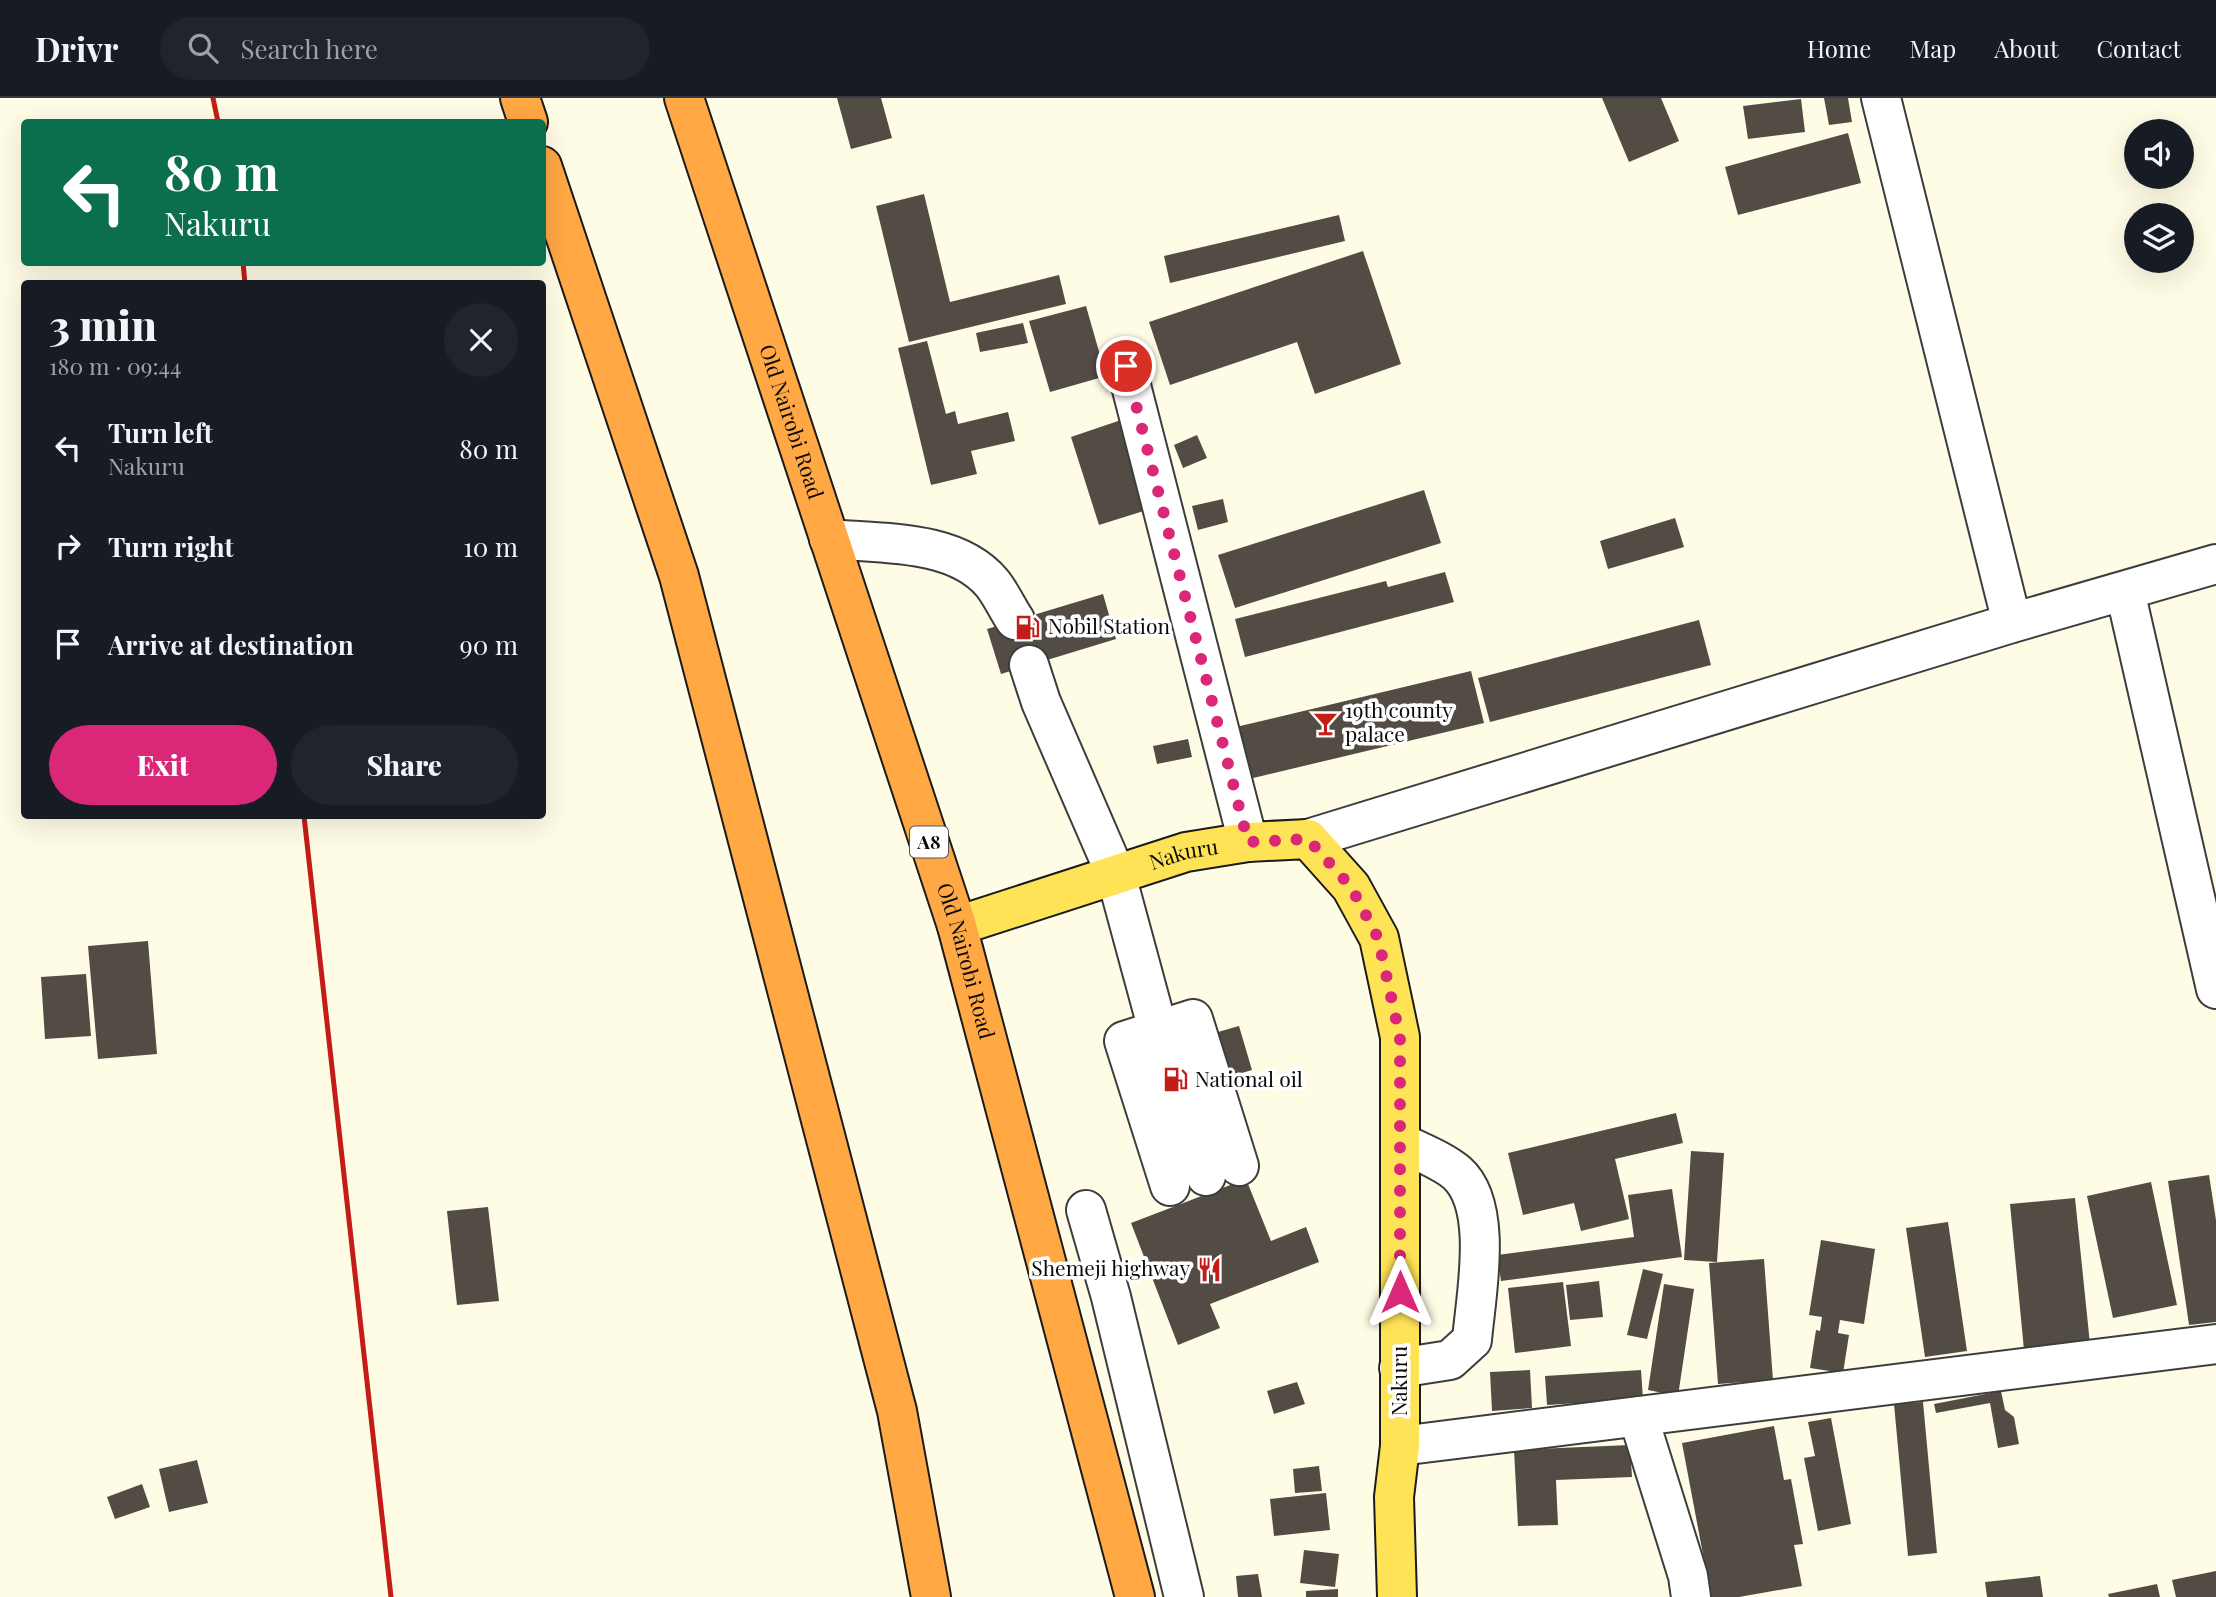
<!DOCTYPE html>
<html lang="en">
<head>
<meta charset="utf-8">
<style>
  :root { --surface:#171b24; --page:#20242c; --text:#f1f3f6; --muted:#9ea1a6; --line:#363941; --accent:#db2777 }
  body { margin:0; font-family:"Playfair Display",serif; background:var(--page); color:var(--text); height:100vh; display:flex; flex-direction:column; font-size:26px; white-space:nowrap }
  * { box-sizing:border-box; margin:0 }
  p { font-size:23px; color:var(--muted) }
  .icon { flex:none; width:38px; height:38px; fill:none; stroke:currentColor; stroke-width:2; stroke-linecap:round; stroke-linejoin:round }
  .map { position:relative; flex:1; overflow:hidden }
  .side { position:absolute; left:21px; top:182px; width:525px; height:539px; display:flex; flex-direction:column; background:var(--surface); border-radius:7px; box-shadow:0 7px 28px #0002 }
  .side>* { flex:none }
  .banner { position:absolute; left:21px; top:21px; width:525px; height:147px; border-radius:7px; box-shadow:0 7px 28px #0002; background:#0b6e4f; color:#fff; overflow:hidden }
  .fabs { position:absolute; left:2124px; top:21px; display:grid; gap:14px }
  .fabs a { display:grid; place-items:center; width:70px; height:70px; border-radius:50%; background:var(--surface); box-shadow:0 7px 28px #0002; font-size:35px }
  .pin { position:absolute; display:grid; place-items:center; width:60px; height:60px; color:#fff; margin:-30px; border:4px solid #fff; border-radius:50%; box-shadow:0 2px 7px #0007 }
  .me { position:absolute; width:77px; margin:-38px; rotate:0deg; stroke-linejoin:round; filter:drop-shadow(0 0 5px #0008) }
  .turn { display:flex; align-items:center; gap:24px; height:147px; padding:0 28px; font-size:32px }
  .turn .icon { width:91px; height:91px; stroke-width:2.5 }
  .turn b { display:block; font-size:49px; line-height:60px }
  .round { display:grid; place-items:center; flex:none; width:74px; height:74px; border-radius:37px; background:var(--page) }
  .head { display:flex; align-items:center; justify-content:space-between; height:119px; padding:0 28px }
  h1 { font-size:42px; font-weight:800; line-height:52px }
  .button { display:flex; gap:14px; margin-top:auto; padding:14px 28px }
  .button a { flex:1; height:80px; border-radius:42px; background:var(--accent); color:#fff; font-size:28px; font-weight:800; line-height:80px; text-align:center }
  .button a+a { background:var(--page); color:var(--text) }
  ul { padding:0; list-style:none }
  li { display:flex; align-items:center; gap:21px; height:98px; padding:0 28px }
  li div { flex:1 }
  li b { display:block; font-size:26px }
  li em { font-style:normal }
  header { display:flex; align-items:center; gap:42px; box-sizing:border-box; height:98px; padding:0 35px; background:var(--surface); border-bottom:2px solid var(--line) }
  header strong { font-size:33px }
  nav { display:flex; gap:38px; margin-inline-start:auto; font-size:24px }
  .search { width:490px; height:63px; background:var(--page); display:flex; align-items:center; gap:18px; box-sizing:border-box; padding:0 24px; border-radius:38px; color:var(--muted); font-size:26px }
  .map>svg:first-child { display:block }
  .building { fill:#534c45 }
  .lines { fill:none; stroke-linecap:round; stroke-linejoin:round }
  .minor-casing { stroke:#3d3d3d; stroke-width:42 }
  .major-casing { stroke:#1b1b1b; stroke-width:42 }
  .highway-casing { stroke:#1b1b1b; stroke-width:42 }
  .minor { stroke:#fff; stroke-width:38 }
  .major { stroke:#ffe356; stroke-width:38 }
  .highway { stroke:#ffa844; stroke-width:38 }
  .rail { stroke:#c41c17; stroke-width:5 }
  .route { stroke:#db2777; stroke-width:12; stroke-dasharray:0 21.6 }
  .labels { text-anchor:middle; stroke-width:7; stroke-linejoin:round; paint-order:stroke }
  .shield { fill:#fff; stroke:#545454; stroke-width:2 }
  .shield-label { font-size:19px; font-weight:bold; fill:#0a0a0a }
  .street-label { font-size:21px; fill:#0a0a0a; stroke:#fff }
  .poi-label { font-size:21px; fill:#0a0a0a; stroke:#fff; text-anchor:start }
</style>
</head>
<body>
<header>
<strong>Drivr</strong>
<div class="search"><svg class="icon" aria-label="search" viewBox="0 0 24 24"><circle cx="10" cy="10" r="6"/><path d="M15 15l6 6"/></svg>Search here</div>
<nav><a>Home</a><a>Map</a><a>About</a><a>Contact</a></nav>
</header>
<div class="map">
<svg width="2216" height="1499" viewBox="0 0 2216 1499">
  <rect width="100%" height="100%" fill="#fffce6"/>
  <path class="building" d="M837 0H881L892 40 851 51Z
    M1602 0H1661L1679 43 1629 64Z
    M1824 0H1848L1852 24 1829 27Z
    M1801 1 1805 34 1748 41 1743 8Z
    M1848 35 1861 85 1738 117 1725 69Z
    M924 96 950 204 1059 177 1066 206 909 244 876 108Z
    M1339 117 1345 143 1170 185 1164 158Z
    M1363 153 1401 266 1315 296 1297 244 1170 287 1149 224Z
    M1086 208 1106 278 1050 294 1029 223Z
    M1023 225 1028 245 980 254 976 235Z
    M927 243 946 316 955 313 958 326 1008 314 1015 343 971 353 977 376 931 387 898 250Z
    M1121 322 1150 411 1099 427 1071 339Z
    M1197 337 1207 360 1183 370 1174 347Z
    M1424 392 1441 445 1235 510 1218 457Z
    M1223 401 1228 424 1198 432 1192 408Z
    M1675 420 1684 449 1608 471 1600 443Z
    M1445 474 1454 504 1245 559 1235 521 1386 483 1388 489Z
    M1103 496 1116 541 1001 576 987 531Z
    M1699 522 1711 567 1490 624 1478 580Z
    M1471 573 1484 625 1249 681 1236 629Z
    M1188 641 1192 659 1157 666 1153 648Z
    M148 843 157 956 98 961 88 848Z
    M86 876 91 938 45 941 41 879Z
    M1239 928 1252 972 1133 1007 1120 962Z
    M1676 1015 1683 1045 1615 1061 1629 1121 1581 1133 1574 1105 1523 1117 1508 1055Z
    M1691 1053 1724 1055 1717 1164 1684 1162Z
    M2209 1077 2216 1122V1224L2189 1227 2168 1083Z
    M1246 1081 1271 1143 1306 1129 1319 1164 1210 1206 1220 1230 1178 1247 1131 1125Z
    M2151 1084 2177 1207 2113 1220 2087 1098Z
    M1672 1091 1682 1159 1501 1183 1497 1157 1634 1139 1628 1097Z
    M2075 1100 2090 1246 2024 1252 2010 1106Z
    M488 1109 499 1203 457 1207 447 1113Z
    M1948 1124 1967 1253 1925 1259 1906 1130Z
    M1821 1142 1875 1151 1864 1226 1840 1222 1838 1235 1849 1237 1843 1275 1810 1270 1816 1232 1820 1233 1822 1219 1809 1217Z
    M1764 1161 1773 1282 1718 1286 1709 1165Z
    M1643 1171 1663 1176 1647 1241 1627 1237Z
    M1599 1183 1603 1219 1570 1222 1566 1187Z
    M1563 1184 1571 1248 1515 1255 1508 1190Z
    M1664 1186 1694 1191 1678 1298 1648 1292Z
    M1530 1272 1532 1310 1492 1313 1490 1274Z
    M1641 1272 1643 1301 1547 1307 1545 1278Z
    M1297 1284 1305 1306 1274 1316 1267 1293Z
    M2001 1293 2005 1312 2014 1319 2019 1346 1998 1350 1990 1305 1936 1315 1934 1306Z
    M1923 1304 1937 1455 1908 1458 1894 1306Z
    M1831 1320 1851 1426 1818 1433 1804 1360 1815 1358 1808 1324Z
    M1774 1328 1784 1382 1791 1381 1803 1446 1794 1447 1802 1488 1739 1499H1711L1682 1345Z
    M1630 1347 1632 1379 1556 1382 1558 1427 1518 1428 1514 1352Z
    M197 1362 208 1405 169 1414 159 1371Z
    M1319 1368 1322 1393 1295 1395 1293 1371Z
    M142 1386 150 1409 115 1421 107 1399Z
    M1326 1395 1330 1432 1274 1438 1270 1401Z
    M1304 1452 1339 1456 1335 1489 1300 1485Z
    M2216 1473V1499H2176L2172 1482Z
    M1258 1476 1262 1499H1238L1236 1478Z
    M2040 1478 2043 1499H1987L1985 1484Z
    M2157 1486 2160 1499H2109L2108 1496Z
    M1338 1491V1499H1306V1493Z"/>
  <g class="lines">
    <defs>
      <path id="minor" d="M1881 0 2012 525
        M1126 268 1248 744
        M829 441C881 446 955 441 992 485 1001 496 1007 510 1015 522
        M2125 493 2216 891
        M1029 567 1041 604 1116 777 1158 932 1206 1078
        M1308 741 2012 525 2216 466
        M1170 1088 1124 943 1193 921 1239 1068
        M1086 1112 1111 1199 1184 1499
        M1399 1270 1450 1262 1472 1242C1476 1196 1494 1108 1457 1075 1442 1062 1417 1053 1400 1044
        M1638 1318 1688 1478 1691 1499
        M1400 1348 2216 1246"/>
      <g id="major">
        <path id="s1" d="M957 828 1186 754 1248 744 1308 741 1351 789 1379 840 1400 939V1348L1394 1399 1397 1499"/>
      </g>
      <g id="highway">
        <path d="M520 0 528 24"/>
        <path id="s2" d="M684 0 957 828 1135 1499"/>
        <path d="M542 68 679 478 897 1313 931 1499"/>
      </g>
    </defs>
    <use href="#minor" class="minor-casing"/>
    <use href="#major" class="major-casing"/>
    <use href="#highway" class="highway-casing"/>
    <use href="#minor" class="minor"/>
    <use href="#major" class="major"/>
    <use href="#highway" class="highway"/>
    <path class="rail" d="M213 0 218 24
      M243 164 245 186
      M304 718 391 1499"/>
  </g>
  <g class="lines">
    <path class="route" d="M1126 268 1248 744 1308 741 1351 789 1378 840 1400 939V1194"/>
  </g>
  <defs>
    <symbol id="fuel-bare" viewBox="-9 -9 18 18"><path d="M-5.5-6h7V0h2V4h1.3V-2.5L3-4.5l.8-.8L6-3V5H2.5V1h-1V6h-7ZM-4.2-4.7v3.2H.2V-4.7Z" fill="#c41c17" stroke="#fff" stroke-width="2.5" paint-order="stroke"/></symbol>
    <symbol id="bar-bare" viewBox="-9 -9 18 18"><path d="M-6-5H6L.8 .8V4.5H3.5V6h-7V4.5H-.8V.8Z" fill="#c41c17" stroke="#fff" stroke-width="2.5" paint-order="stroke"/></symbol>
    <symbol id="restaurant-bare" viewBox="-9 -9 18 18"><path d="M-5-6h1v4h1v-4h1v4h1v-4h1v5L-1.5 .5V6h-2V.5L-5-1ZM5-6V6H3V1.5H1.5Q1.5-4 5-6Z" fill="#c41c17" stroke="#fff" stroke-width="2.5" paint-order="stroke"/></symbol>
  </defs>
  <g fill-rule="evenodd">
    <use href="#fuel-bare" x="1010" y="512" width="35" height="35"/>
    <use href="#bar-bare" x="1308" y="608" width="35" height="35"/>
    <use href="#fuel-bare" x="1158" y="964" width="35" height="35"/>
    <use href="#restaurant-bare" x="1192" y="1154" width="35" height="35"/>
  </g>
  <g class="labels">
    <rect class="shield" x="910" y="728.5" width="38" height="31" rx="5"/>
    <g class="shield-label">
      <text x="929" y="751">A8</text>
    </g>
    <g class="street-label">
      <text dy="7" stroke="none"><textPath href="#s2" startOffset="341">Old Nairobi Road</textPath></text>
      <text dy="7" stroke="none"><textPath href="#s1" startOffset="238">Nakuru</textPath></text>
      <text dy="7" stroke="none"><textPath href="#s2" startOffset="908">Old Nairobi Road</textPath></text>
      <text transform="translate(1400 1283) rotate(-90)" y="7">Nakuru</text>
    </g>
    <g class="poi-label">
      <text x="1048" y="536">Nobil Station</text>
      <text x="1345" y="620">19th county<tspan x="1345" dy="24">palace</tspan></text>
      <text x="1195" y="989">National oil</text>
      <text x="1190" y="1178" text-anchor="end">Shemeji highway</text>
    </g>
  </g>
</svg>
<div class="fabs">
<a><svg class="icon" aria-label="sound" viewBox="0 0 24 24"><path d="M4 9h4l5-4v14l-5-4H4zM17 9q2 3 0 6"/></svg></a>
<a><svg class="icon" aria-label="layers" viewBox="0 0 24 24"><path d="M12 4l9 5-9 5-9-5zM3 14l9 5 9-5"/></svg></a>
</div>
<div class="pin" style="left:1126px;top:268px;background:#d93025"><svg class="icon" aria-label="arrive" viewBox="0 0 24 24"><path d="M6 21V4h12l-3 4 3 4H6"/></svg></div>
<svg class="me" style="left:1400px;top:1194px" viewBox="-20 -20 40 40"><path d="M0-17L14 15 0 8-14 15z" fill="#db2777" stroke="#fff" stroke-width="4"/></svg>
<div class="banner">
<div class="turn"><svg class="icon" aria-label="left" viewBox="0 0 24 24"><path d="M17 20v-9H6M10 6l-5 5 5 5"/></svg><div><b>80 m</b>Nakuru</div></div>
</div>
<section class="side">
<div class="head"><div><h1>3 min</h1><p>180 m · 09:44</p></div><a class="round"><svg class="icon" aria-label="close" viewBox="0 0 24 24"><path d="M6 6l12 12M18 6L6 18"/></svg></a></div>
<ul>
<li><svg class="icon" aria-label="left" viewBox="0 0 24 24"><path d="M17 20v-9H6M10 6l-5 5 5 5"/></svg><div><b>Turn left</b><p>Nakuru</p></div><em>80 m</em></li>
<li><svg class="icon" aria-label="right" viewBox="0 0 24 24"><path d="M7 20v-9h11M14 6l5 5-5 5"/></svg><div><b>Turn right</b></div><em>10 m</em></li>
<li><svg class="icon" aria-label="arrive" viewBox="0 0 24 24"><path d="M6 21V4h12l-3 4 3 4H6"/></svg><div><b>Arrive at destination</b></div><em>90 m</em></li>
</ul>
<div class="button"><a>Exit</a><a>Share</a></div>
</section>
</div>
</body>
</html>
